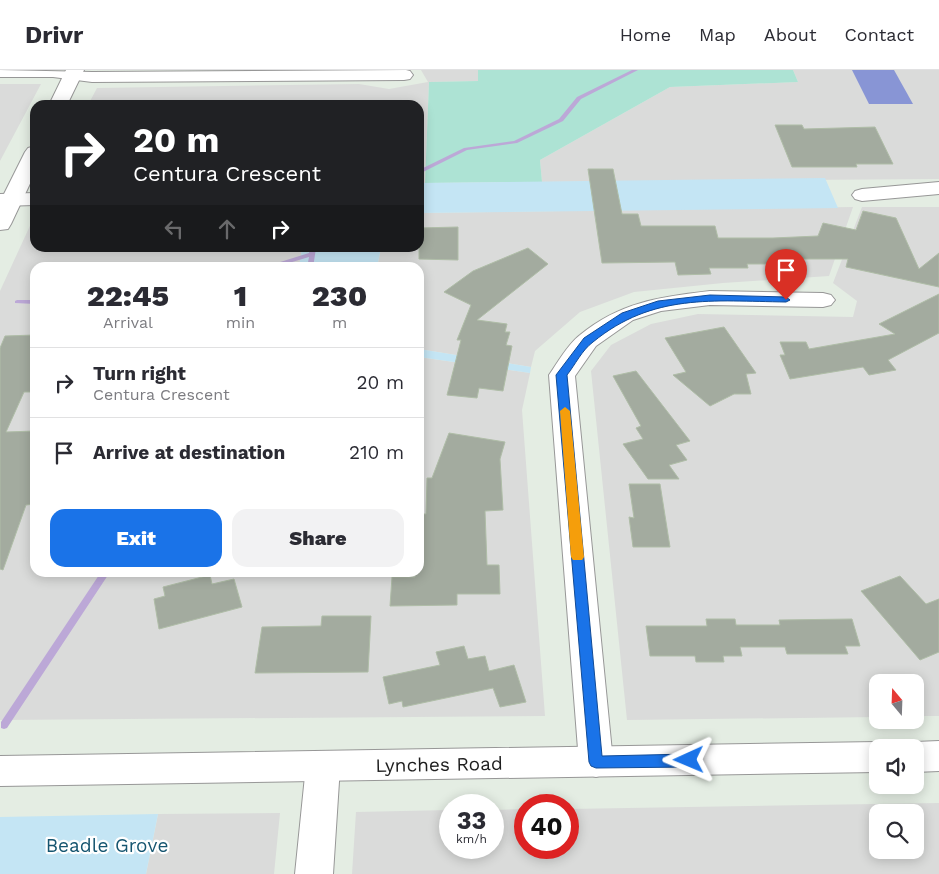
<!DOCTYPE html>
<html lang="en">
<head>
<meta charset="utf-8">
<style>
  :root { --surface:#fff; --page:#f2f2f3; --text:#2b2b33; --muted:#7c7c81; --line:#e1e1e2; --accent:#1a73e8 }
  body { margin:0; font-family:"Work Sans",sans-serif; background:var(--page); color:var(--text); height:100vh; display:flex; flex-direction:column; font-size:19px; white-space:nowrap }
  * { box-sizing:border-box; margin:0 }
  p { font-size:16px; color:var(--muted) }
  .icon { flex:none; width:28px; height:28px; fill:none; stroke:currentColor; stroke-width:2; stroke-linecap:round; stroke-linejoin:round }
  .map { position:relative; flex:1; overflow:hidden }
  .drawer { position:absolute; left:30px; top:192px; width:394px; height:315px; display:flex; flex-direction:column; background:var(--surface); border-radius:15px; box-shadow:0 2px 12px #0003 }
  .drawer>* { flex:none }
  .top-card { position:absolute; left:30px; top:30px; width:394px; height:152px; border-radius:15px; box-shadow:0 2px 12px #0003; background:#202124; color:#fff; overflow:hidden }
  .needle { width:32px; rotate:341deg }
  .buttons { position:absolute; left:869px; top:604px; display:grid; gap:10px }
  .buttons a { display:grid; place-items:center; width:55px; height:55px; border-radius:10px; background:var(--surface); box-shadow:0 2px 12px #0003; font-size:25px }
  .speed { position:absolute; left:439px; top:724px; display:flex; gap:10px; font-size:25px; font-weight:700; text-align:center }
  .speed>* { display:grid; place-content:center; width:65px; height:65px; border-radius:50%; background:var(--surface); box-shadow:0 2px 12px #0003; line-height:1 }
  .speed small { font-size:12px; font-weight:400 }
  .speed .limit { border:8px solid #d22; background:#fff; color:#111 }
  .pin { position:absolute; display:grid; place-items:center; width:42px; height:42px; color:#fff; margin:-51px -21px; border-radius:50% 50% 50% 0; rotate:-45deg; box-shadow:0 0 5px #0007 }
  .pin .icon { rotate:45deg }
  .me { position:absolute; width:55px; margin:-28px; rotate:269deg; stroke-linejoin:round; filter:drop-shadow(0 0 4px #0008) }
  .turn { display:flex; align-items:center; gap:18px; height:105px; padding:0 20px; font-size:22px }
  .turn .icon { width:65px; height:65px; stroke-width:2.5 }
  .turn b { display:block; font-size:35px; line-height:42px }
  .lanes { display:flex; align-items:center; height:48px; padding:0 20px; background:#0003; justify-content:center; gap:25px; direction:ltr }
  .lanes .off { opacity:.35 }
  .eta { display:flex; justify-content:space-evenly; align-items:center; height:85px; text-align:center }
  .eta b { font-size:30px; font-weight:800; line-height:35px }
  .action { display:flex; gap:10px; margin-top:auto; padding:10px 20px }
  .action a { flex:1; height:58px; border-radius:15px; background:var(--accent); color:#fff; font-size:20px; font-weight:800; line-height:58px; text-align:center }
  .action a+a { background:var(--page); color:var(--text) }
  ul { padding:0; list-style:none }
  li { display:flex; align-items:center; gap:15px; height:70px; padding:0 20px; border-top:1px solid var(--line) }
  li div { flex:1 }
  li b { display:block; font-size:19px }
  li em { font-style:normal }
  header { display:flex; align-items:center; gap:30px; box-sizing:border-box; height:70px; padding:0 25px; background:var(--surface); border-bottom:1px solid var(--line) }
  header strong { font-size:24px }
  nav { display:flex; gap:28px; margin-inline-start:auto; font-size:18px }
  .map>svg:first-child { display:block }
  .residential { fill:#dadbda; fill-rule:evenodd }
  .grass { fill:#ade3d4 }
  .park { fill:#c4e5f4 }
  .pitch { fill:#8895d5 }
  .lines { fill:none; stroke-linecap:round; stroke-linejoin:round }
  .stream { fill:#bca8d7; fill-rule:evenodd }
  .building { fill:#a3ab9f; stroke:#afbda7 }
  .minor-casing { stroke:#979797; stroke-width:2 }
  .tertiary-casing { stroke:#979797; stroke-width:2 }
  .minor { fill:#fff; fill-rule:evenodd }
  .tertiary { fill:#fff; fill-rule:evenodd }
  .route { fill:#1a73e8; stroke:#114b97 }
  .slow { fill:#f59e0b }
  .labels { text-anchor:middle; stroke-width:4.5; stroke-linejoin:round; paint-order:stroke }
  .near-street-label { font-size:19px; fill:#1d1d1d; stroke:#fff }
  .near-park-label { font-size:19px; fill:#155570; stroke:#fff }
</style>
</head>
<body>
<header>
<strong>Drivr</strong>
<nav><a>Home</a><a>Map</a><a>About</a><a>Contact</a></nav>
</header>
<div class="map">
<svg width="939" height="804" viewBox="0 0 939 804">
  <rect width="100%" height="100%" fill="#e4ede3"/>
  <path class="residential" d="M421 0H478L479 11 429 12 425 113H419V35H88L97 18 359 14 389 19 428 12Z
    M793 0H939V109L542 112 540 90 670 17 798 12Z
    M0 14H41L0 91Z
    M853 137 829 206 723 213 634 222 580 242 535 281 531 297 419 279V198H377L381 178H419V143Z
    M862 137H939V646H915V612H878L877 647 627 650 591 301 611 275 651 254 698 244 853 247 857 231 833 213Z
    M34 147 35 178H302L299 197 35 198V502H419V287L530 303 522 340 545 646 0 650V221Z
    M939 733V804H352L356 742 450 740V778H492L493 740 525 739V778H568V739ZM878 742H915V780H878Z
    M280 743 274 804H146L158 744Z"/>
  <path class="grass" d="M478 0H793L798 12 670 17 540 90 542 112 425 113 429 12 478 11Z"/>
  <path class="park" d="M825 108 838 138 419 143V113Z
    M302 178H381L377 197H299Z
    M419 279 531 297 530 303 419 287Z
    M158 744 146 804H0V747Z"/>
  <path class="pitch" d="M852 0H894L913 34H869Z"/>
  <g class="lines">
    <path class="stream" d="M632 0H638L581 29 563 51 517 73 467 80 419 104V100L464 78 514 71 559 49 577 27Z
      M310 178H316L313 198H307L309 187 272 198H261L309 183Z
      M17 230H35V234L15 233V231Z
      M101 502H110L7 658 4 659 1 658V652Z"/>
  </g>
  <path class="building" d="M775 55H802L804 59 875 57 893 94H856L857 97H792Z
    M588 99H613L622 144H638L641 156H715L718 168H773L818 166 823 153 856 160 863 141 896 148 919 199 939 183V217L846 197 848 189H774L775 194H747L748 198H709L711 204 678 205 675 192 602 193Z
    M458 157V190L419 189V158Z
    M528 178 548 194 477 250 507 254 505 262H510L506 275 512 276 503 321 479 318 477 328 447 325 461 270H457L471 235 444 222 473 201Z
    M939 224V263L888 290 896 300 869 305 863 297 790 309 780 285H785L780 272H806L809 279 895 264 879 254Z
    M724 257 756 303 746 304 751 324H734L710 336 673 305 686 302 665 268Z
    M35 265V322H24L6 362 35 361V434L26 435 3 500 0 499V278L5 266Z
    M636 301 690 371 676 375 687 390 669 395 679 409H648L623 374 643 369 636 358 641 356 613 306Z
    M449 363 505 372 500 389 503 440 485 441 487 495H499L500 524H457V535L390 536 392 507H415V502H419V444H426L427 408H432Z
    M629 414H660L670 477H633L629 447 634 448Z
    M210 505 212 514 234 509 242 537 159 559 154 529 165 526 163 517Z
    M900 506 926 534 939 529V582L920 590 861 521Z
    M322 546H371L368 602 255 603 262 557 321 556Z
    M706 549H735L736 555H780L779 550 852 549 860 576H845L848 584H787L785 577H740L742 586H723L724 592H696L695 586H650L646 556H707Z
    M464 576 468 589 485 586 489 601 514 595 526 632 500 637 493 618 403 637 402 631 389 634 383 607 440 595 436 582Z"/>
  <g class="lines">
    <defs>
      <path id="minor" d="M0 0 92 2 406 0 410 1 413 5 410 9 404 10 92 12 53 7H0Z
        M939 112V124L862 131 855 129 852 125 855 121 862 119Z
        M35 123V135L0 136V124Z
        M710 221 823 223 831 225 835 230 831 235 823 237 710 235 661 241 633 250 596 276 575 306 613 692 608 703 596 707 584 703 579 692 549 305C558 292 568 274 580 265 620 232 660 227 710 221Z
        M323 681 335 685 340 696 333 804H295L306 696 311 685Z"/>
      <path id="tertiary" d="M66 0H84L67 35H49Z
        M35 76V103L11 154 8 159 0 160V132L25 82 28 78Z
        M939 671V701L915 702V678L903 676 915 672Z
        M878 672 891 678H878V702L0 716V686Z"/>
    </defs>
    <use href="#minor" class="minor-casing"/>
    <use href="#tertiary" class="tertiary-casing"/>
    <use href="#minor" class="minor"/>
    <use href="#tertiary" class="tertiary"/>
  </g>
  <path class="route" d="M710 225 786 227 790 230 786 232C713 231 653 223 593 272 582 280 575 295 567 305L602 686 689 684 694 686 696 690 694 695 689 697 596 698 591 696 589 692 556 305 584 268 622 243 658 231Z"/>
  <path class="slow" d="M565 337 570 341 584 487 582 490H573L571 487 560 341Z"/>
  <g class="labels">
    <g class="near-street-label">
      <text transform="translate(439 694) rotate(-1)" y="7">Lynches Road</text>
    </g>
    <g class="near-park-label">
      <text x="107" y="782">Beadle Grove</text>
    </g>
  </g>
</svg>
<div class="buttons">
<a><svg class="needle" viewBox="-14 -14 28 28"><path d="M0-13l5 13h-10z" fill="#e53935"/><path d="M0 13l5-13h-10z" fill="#7c7c81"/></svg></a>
<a><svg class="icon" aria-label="sound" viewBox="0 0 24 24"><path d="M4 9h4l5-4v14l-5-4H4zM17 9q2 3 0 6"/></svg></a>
<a><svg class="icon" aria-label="search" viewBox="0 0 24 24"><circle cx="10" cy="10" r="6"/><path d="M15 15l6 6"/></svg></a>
</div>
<div class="speed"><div>33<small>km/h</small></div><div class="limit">40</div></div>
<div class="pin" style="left:786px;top:230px;background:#d93025"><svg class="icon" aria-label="arrive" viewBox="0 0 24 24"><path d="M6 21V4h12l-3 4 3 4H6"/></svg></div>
<svg class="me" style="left:689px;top:690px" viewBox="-20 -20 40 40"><path d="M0-17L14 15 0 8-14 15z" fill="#1a73e8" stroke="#fff" stroke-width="4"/></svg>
<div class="top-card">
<div class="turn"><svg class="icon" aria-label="right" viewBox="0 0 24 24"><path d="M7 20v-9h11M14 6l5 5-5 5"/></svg><div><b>20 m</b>Centura Crescent</div></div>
<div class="lanes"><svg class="icon off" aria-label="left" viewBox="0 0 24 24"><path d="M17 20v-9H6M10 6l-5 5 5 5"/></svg><svg class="icon off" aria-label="ahead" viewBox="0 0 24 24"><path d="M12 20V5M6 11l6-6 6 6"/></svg><svg class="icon" aria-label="right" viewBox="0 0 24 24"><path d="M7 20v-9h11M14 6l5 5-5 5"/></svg></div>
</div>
<section class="drawer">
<div class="eta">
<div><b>22:45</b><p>Arrival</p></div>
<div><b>1</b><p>min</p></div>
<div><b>230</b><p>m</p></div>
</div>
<ul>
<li><svg class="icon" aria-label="right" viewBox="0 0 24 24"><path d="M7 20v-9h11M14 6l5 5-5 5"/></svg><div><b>Turn right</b><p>Centura Crescent</p></div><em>20 m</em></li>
<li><svg class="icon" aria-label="arrive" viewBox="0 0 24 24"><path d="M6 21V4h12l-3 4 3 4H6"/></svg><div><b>Arrive at destination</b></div><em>210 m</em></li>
</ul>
<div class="action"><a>Exit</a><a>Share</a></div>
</section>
</div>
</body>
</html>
